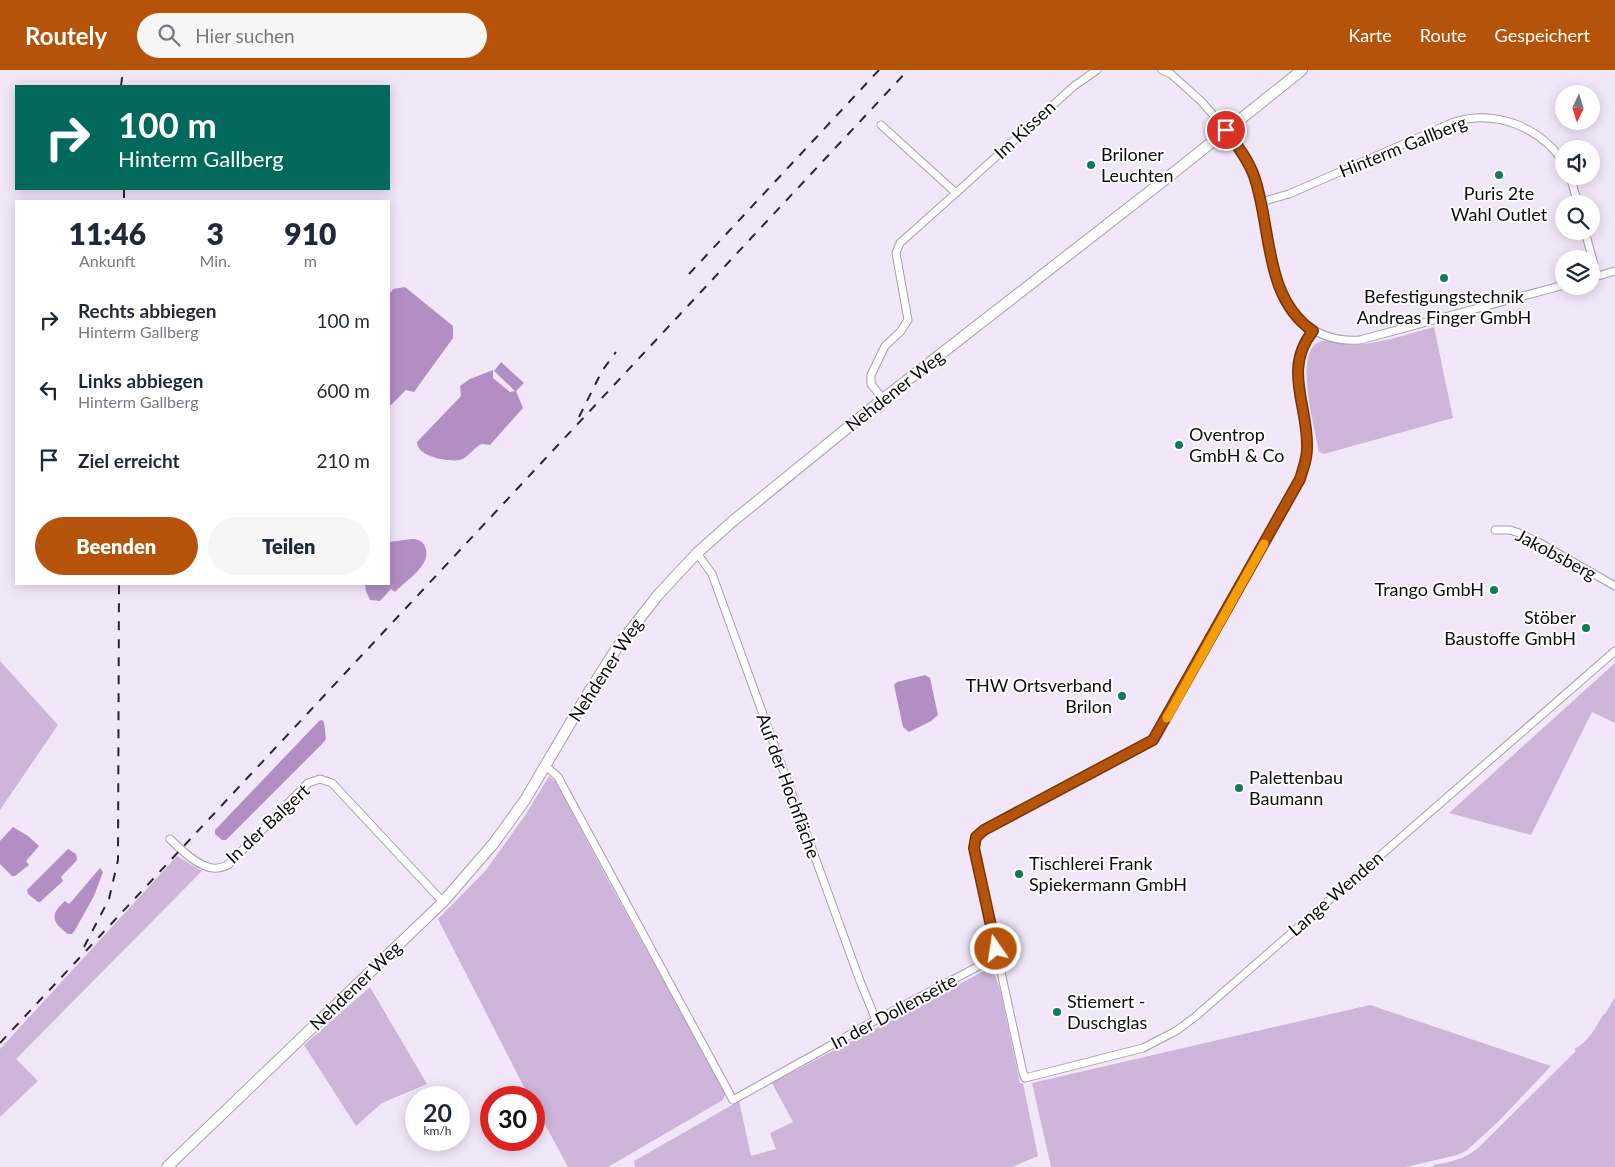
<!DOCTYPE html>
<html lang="de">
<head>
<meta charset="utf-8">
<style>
  :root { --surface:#fff; --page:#f6f6f7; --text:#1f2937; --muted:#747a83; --accent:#b45309 }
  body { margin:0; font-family:Lato,sans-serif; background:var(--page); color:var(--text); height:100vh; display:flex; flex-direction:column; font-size:19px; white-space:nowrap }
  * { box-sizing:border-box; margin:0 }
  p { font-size:16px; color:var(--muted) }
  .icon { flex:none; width:28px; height:28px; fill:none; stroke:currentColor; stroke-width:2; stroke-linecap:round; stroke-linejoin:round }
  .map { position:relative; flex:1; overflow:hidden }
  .sheet { position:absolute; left:15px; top:130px; width:375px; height:385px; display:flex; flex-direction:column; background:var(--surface); border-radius:0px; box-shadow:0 2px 12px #0003 }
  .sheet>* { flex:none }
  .top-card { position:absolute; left:15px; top:15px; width:375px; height:105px; border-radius:0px; box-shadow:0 2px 12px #0003; background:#00695c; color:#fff; overflow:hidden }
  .needle { width:32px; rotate:184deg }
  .controls { position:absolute; left:1555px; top:15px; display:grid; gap:10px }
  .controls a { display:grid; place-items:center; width:45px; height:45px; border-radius:50%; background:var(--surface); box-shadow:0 2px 12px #0003; font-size:25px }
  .speed { position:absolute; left:405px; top:1016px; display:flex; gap:10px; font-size:25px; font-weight:700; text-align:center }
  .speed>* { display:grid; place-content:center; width:65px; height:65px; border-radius:50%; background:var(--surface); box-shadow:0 2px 12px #0003; line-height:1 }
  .speed small { font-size:12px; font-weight:400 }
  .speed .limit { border:8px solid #d22; background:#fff; color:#111 }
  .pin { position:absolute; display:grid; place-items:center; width:42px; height:42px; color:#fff; margin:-21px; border:2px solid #fff; border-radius:50%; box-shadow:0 1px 5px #0007 }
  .me { position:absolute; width:55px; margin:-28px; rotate:347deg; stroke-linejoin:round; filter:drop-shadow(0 0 4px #0008) }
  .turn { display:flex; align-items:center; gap:18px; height:105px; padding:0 20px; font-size:22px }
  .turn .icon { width:65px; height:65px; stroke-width:2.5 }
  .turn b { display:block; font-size:35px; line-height:42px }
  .eta { display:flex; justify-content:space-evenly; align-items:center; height:85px; text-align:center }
  .eta b { font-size:30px; font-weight:800; line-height:35px }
  .action { display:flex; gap:10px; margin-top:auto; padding:10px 20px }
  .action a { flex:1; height:58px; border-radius:30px; background:var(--accent); color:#fff; font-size:20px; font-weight:800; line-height:58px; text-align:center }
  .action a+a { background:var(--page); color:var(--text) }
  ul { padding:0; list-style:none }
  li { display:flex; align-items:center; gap:15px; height:70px; padding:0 20px }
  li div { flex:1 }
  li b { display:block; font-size:19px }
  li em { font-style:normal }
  header { display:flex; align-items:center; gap:30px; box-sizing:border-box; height:70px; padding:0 25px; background:var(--accent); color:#fff }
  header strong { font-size:24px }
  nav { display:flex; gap:28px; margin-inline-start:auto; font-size:18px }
  .search { width:350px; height:45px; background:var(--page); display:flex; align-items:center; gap:12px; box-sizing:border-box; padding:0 18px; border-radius:28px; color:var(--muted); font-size:19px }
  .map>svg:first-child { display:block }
  .green { fill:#cdb6d9 }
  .water { fill:#b28ec5 }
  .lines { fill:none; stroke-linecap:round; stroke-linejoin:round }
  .street-casing { stroke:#a89dae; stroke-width:9 }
  .secondary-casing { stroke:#a89dae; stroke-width:12 }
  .street { stroke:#fff; stroke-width:7 }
  .secondary { stroke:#fff; stroke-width:10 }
  .rail { stroke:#2a252d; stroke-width:2; stroke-dasharray:9 9; stroke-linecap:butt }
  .route-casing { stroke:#753606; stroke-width:12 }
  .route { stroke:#b45309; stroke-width:9 }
  .slow { stroke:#f59e0b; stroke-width:9 }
  .poi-dot { fill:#0d7c57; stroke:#fff; stroke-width:2 }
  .labels { text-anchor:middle; stroke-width:4; stroke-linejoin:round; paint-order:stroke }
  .street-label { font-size:18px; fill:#0e0a10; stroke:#fff }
  .poi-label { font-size:18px; fill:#0e0a10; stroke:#fff; text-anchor:start }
</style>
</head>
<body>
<header>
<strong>Routely</strong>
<div class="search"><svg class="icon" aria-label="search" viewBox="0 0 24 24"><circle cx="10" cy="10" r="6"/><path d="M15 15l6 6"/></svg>Hier suchen</div>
<nav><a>Karte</a><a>Route</a><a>Gespeichert</a></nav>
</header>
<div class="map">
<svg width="1615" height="1097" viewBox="0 0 1615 1097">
  <rect width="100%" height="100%" fill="#f2e7f9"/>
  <path class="green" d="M1434 257 1453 348 1324 384 1319 382C1316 362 1291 278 1322 271 1333 269 1344 276 1355 275 1382 273 1408 264 1434 257Z
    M0 591 58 655 0 740Z
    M1615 593V653L1592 642 1531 765 1449 743Z
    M549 706 556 712 610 814 726 1023 723 1030 608 1097H568L534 1034V1028L530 1027 524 1017 438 849 486 800 526 744Z
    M177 786 202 801 16 989 38 1011 0 1047V979Z
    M986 900 995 906 1000 919 1020 1013H1023L1038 1086 1012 1097H635L634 1091 739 1031 751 1086 776 1079 770 1063 793 1052 772 1013Z
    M370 917 427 1014 382 1033 356 1056 304 975Z
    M1615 927V1097H1434L1433 1095C1451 1092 1465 1089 1478 1078L1576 981 1574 979C1588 973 1596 957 1603 945L1605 944Z
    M1370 935 1551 996 1498 1052 1466 1081 1457 1085 1406 1097H1051L1032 1013Z"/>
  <path class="water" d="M405 217 453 256V268L414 322 406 320 389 337V225L393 219Z
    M501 292 524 313 516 321 523 338 490 375C487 375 485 374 482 374 475 376 468 388 460 390 448 392 417 387 417 372L461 326 460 316 470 309 493 300V308L510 322 515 321 494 301Z
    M412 469C418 469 423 471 425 477 433 495 405 511 395 522L391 519 380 531 370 530 366 521 365 514H389V472Z
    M925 605 930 608 938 645 931 651 909 662 903 657 894 615 897 612Z
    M322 650 324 652 326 669 323 673 226 770H222L215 764V760L319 651Z
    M13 757 28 766 39 776 26 791 29 795 15 806H12L0 794V771Z
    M68 779 76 784 77 790 61 807 63 811 40 832H38L28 824 27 820Z
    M100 798 103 802 94 826 75 860 72 864H68C51 851 50 845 65 831L69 834 71 832Z"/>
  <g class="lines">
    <defs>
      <path id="street" d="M1162 0 1171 4 1201 31 1222 55 1250 97 1257 117 1276 209C1286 248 1319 273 1360 270L1564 215
        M881 55 956 123 1074 16 1097 0
        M1570 106 1578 134
        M1261 132 1289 124 1454 52C1496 39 1540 57 1564 93
        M1585 161 1597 206
        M1591 208 1615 201
        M1313 261C1281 300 1309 336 1307 379 1307 389 1303 399 1300 409L1156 665 1150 673 984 760 976 767 974 778 1023 1003 1025 1008 1143 978 1176 961 1195 947 1615 581
        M883 329 871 314V305L885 276 900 262 908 250 896 183 900 173 956 123
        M1495 460H1510L1519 463 1538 472 1615 516
        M697 483 712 504 860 911 876 950
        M546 696 558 707 565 720 733 1030 876 950 998 886
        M170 769C180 779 201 800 217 798 220 798 225 796 228 795L308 713 320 709 332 713 443 832"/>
      <path id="secondary" d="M167 1097 443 832 494 773 525 730 584 630 618 576 658 525 697 483 733 451 883 329 1167 108 1302 0"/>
    </defs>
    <use href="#street" class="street-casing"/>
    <use href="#secondary" class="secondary-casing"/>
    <use href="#street" class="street"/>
    <use href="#secondary" class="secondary"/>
    <path class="rail" d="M121 16 123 0
      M124 119V131
      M689 204 879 0
      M579 347 602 301 616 282
      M84 877 109 829 118 790 119 514
      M0 973 908 0"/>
  </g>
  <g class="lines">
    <defs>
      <path id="route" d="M996 879 974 778 976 767 984 760 1153 670 1300 409C1303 399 1307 389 1307 379 1309 337 1282 299 1313 261 1263 227 1272 157 1254 106 1248 89 1236 74 1226 60"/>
    </defs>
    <use href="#route" class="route-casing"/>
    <use href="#route" class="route"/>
    <path class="slow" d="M1167 648 1264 474"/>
  </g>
  <g class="poi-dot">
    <circle cx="1091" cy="95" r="5"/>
    <circle cx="1499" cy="105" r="5"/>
    <circle cx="1444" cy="208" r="5"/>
    <circle cx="1179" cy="375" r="5"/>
    <circle cx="1494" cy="520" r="5"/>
    <circle cx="1586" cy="558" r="5"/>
    <circle cx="1122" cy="626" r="5"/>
    <circle cx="1239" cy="718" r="5"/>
    <circle cx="1019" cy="804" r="5"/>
    <circle cx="1057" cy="942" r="5"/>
  </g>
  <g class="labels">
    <g class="street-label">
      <text transform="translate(1025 60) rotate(-43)" y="6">Im Kissen</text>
      <text transform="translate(1403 77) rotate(-22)" y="6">Hinterm Gallberg</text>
      <text transform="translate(895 321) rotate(-38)" y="6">Nehdener Weg</text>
      <text transform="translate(1556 485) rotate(28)" y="6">Jakobsberg</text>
      <text transform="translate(606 600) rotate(-57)" y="6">Nehdener Weg</text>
      <text transform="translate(788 716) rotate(70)" y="6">Auf der Hochfläche</text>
      <text transform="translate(268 754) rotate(-43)" y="6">In der Balgert</text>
      <text transform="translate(1336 824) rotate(-41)" y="6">Lange Wenden</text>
      <text transform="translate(356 916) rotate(-44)" y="6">Nehdener Weg</text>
      <text transform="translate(894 942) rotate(-28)" y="6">In der Dollenseite</text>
    </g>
    <g class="poi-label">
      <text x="1101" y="91">Briloner<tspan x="1101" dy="21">Leuchten</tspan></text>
      <text x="1499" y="130" text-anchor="middle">Puris 2te<tspan x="1499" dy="21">Wahl Outlet</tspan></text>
      <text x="1444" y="233" text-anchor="middle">Befestigungstechnik<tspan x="1444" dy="21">Andreas Finger GmbH</tspan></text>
      <text x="1189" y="371">Oventrop<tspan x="1189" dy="21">GmbH &amp; Co</tspan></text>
      <text x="1484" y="526" text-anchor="end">Trango GmbH</text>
      <text x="1576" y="554" text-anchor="end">Stöber<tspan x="1576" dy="21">Baustoffe GmbH</tspan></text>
      <text x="1112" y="622" text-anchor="end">THW Ortsverband<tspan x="1112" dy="21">Brilon</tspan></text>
      <text x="1249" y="714">Palettenbau<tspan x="1249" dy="21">Baumann</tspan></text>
      <text x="1029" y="800">Tischlerei Frank<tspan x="1029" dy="21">Spiekermann GmbH</tspan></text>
      <text x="1067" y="938">Stiemert -<tspan x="1067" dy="21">Duschglas</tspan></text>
    </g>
  </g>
</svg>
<div class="controls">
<a><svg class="needle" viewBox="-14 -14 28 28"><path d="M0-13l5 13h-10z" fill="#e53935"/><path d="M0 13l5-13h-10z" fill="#747a83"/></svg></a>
<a><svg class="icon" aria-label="sound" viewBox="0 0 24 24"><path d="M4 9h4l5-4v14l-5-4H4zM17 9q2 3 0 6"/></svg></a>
<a><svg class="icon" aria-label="search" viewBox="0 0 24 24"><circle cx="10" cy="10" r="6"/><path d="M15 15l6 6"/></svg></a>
<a><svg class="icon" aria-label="layers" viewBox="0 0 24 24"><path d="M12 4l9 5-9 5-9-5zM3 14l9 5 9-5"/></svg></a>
</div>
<div class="speed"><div>20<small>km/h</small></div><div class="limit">30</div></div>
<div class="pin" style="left:1226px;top:60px;background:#d93025"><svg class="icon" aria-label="arrive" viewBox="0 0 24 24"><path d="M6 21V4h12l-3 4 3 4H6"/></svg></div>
<svg class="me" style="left:996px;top:879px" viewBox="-20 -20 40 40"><circle r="17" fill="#b45309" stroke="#fff" stroke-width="3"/><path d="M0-11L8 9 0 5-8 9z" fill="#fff"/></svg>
<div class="top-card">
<div class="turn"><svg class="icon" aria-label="right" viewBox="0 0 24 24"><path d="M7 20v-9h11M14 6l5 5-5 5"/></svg><div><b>100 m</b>Hinterm Gallberg</div></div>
</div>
<section class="sheet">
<div class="eta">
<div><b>11:46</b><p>Ankunft</p></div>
<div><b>3</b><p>Min.</p></div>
<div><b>910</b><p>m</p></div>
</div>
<ul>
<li><svg class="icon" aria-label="right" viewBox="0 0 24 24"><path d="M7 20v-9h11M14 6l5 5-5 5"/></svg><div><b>Rechts abbiegen</b><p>Hinterm Gallberg</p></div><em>100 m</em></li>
<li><svg class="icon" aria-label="left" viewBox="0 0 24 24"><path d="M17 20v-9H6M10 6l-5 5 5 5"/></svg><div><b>Links abbiegen</b><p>Hinterm Gallberg</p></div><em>600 m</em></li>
<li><svg class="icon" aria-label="arrive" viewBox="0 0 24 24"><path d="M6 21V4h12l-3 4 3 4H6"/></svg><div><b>Ziel erreicht</b></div><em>210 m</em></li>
</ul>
<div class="action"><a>Beenden</a><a>Teilen</a></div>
</section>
</div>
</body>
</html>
